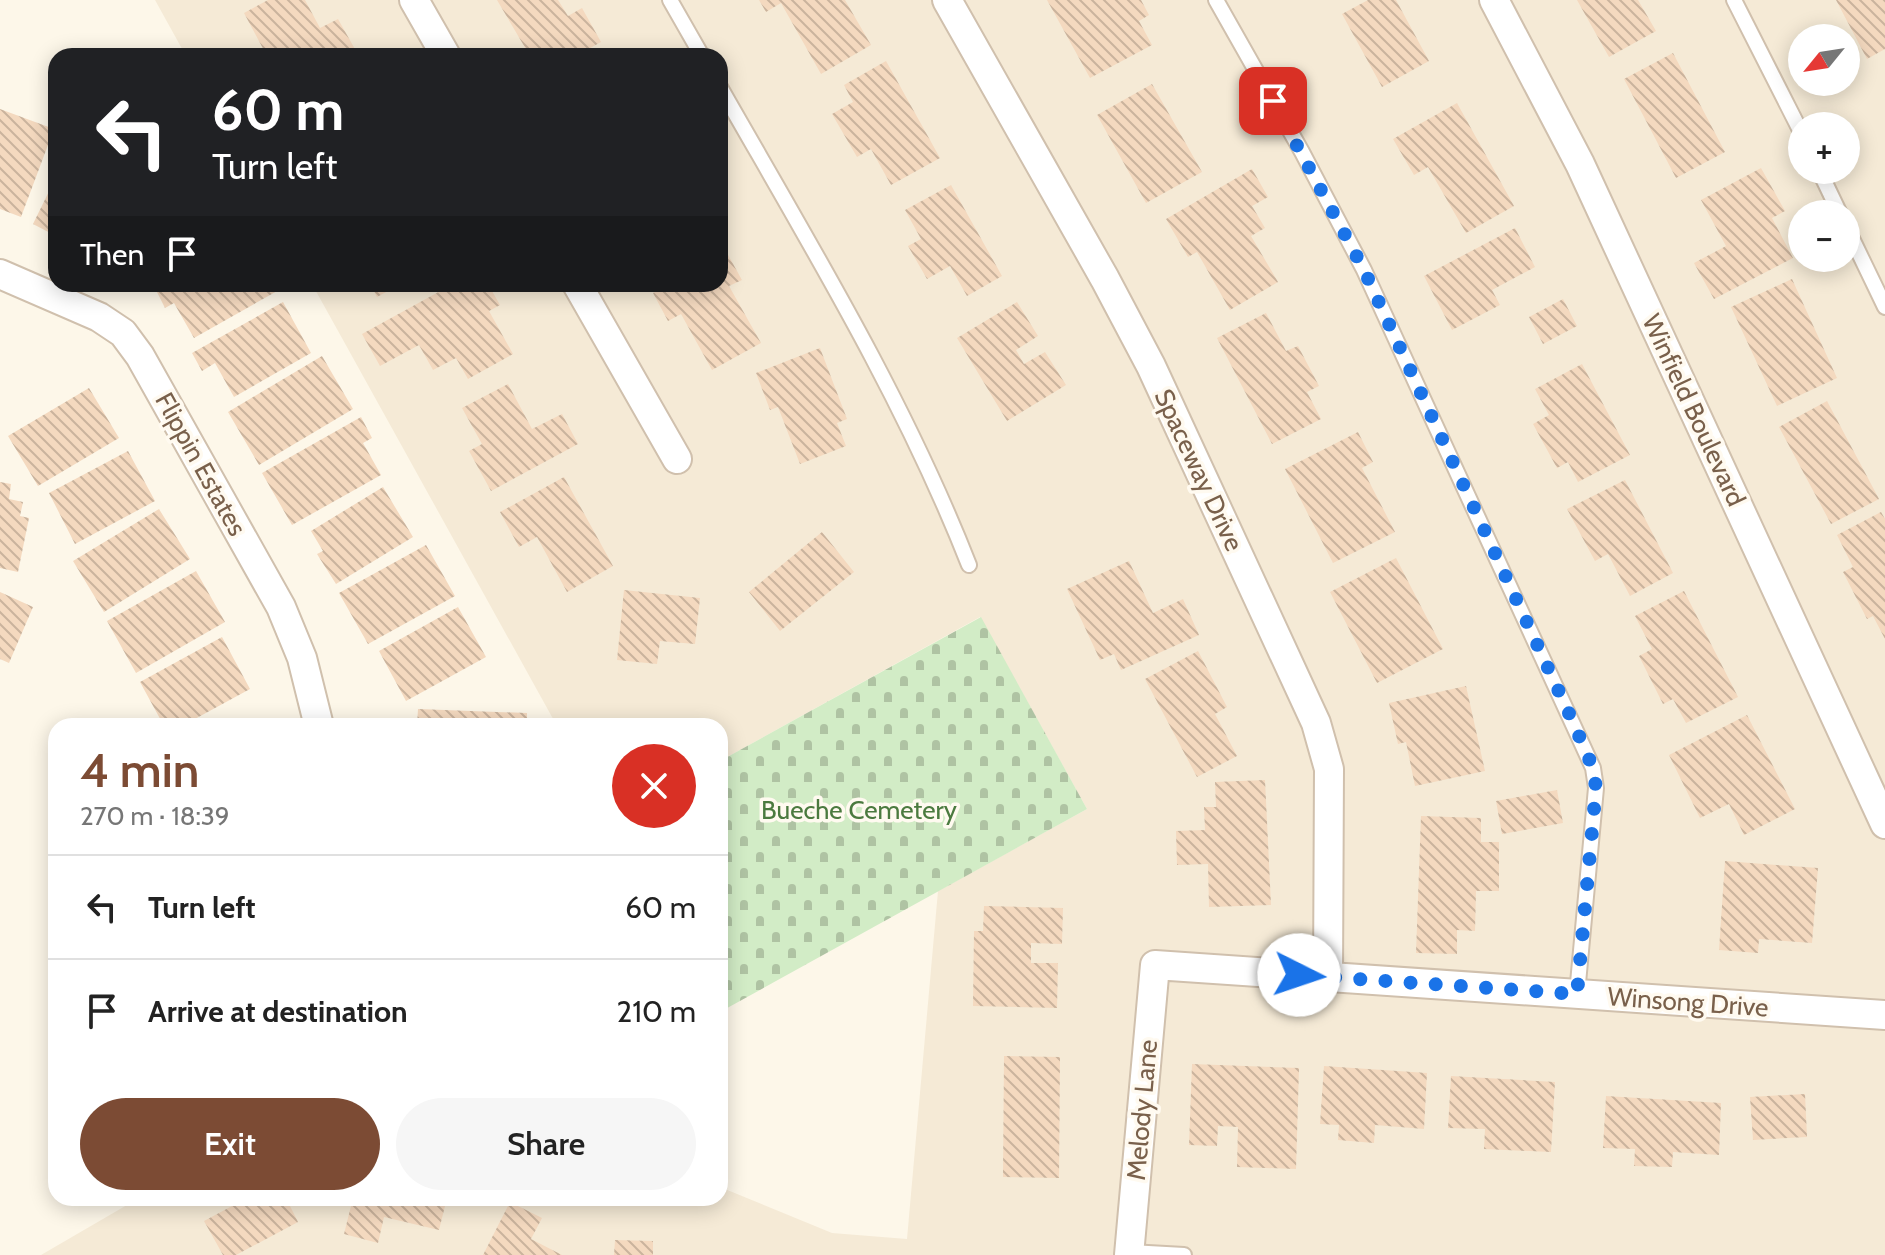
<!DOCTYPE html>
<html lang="en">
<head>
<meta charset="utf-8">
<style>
  :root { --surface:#fff; --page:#f6f6f6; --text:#222; --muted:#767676; --line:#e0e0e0; --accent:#7c4b34 }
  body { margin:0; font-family:Cabin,sans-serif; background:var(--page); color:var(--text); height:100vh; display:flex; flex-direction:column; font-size:30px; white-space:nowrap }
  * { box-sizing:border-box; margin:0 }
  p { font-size:26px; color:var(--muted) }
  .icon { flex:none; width:44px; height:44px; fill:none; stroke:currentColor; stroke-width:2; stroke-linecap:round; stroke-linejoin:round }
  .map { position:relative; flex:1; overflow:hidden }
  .side { position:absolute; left:48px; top:718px; width:680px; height:488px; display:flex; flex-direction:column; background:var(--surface); border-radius:24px; box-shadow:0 4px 20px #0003 }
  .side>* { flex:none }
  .guide { position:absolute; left:48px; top:48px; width:680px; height:244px; border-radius:24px; box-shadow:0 4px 20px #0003; background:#202124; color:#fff; overflow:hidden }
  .needle { width:52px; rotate:240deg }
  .controls { position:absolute; left:1788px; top:24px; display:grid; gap:16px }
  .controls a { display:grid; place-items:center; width:72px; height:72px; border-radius:50%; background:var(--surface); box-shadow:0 4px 20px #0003; font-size:40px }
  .pin { position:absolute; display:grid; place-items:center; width:68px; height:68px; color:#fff; margin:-34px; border-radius:16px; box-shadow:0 4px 12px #0006 }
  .me { position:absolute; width:88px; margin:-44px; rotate:94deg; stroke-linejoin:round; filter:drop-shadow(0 0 6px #0008) }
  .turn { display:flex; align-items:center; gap:28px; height:168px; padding:0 32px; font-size:36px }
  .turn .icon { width:104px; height:104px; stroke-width:2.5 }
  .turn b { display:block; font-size:56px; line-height:68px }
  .then { display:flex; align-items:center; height:76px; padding:0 32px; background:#0003; gap:16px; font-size:30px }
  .round { display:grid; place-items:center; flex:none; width:84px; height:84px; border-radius:42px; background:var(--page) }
  .overview { display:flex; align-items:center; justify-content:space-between; height:136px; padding:0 32px }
  h1 { font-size:48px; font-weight:600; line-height:60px; color:var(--accent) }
  .primary-button { display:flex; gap:16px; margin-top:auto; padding:16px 32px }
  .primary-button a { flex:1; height:92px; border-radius:48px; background:var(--accent); color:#fff; font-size:32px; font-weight:600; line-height:92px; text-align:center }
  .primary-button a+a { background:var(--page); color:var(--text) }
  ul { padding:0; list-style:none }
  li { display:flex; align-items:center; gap:24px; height:104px; padding:0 32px; border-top:2px solid var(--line) }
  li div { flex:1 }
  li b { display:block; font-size:30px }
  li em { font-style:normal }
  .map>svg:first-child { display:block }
  .residential { fill:#f5ead6; fill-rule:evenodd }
  .cemetery { fill:url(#cemetery-stones) }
  .building { fill:url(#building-back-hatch) }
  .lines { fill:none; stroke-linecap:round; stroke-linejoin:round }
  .lane-casing { stroke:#d0c0ad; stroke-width:18 }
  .street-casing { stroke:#d0c0ad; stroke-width:32 }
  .lane { stroke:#fff; stroke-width:14 }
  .street { stroke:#fff; stroke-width:28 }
  .route { stroke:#1a73e8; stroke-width:14; stroke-dasharray:0 25.2 }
  .labels { text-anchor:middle; stroke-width:7; stroke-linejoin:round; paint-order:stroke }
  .street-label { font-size:26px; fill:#79604b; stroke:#fffaf0 }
  .park-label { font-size:26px; fill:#4b7a3f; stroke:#fffaf0 }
</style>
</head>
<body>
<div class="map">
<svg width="1885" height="1255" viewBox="0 0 1885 1255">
  <defs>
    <pattern id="cemetery-stones" width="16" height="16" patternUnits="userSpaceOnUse" patternTransform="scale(2)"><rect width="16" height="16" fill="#d2ecc6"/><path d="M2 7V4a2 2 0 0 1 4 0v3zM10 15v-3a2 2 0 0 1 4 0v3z" fill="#afc3a3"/></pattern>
    <pattern id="building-back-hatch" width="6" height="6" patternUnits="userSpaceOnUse" patternTransform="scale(2)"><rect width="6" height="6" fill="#f4d9bf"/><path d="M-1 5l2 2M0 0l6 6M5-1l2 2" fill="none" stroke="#cab39d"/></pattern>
  </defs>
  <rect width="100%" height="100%" fill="#fdf7e9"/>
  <path class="residential" d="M155 0H1885V1255H41L139 1198H720V1187L832 1233 907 1239 938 891 1087 809 980 617 720 761V726H557L312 284H720V56H186ZM1802 38H1846V82H1802ZM1802 126H1846V170H1802ZM1802 214H1846V258H1802Z"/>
  <path class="cemetery" d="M981 617 1087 809 720 1012V761Z"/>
  <path class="building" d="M268 0H305L320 28 338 19 356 51 347 56H267L244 13Z
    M497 0H558L568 16 582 8 601 42 576 56H530Z
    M759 0H845L871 45 821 74 781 3 766 12Z
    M1047 0H1141L1149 15 1139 21 1152 45 1090 78Z
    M1368 0H1396L1429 61 1382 87 1342 14Z
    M1577 0H1638L1656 31 1609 57Z
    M1836 0H1885V49L1867 59Z
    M1673 53 1725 152 1676 178 1624 79Z
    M886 61 940 158 891 185 871 149 857 157 832 114 853 102 844 85Z
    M1152 84 1202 172 1146 203 1097 115Z
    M1457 103 1514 206 1466 233 1428 167 1414 175 1393 139Z
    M0 109 54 129 21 217 0 209Z
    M1761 168 1785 211 1772 218 1793 258 1714 299 1694 263 1726 246 1701 200Z
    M1252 169 1268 197 1252 206 1265 228 1251 236 1278 282 1230 310 1197 252 1188 257 1166 219Z
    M56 177V236L33 224Z
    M951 185 1002 276 967 296 950 266 927 279 908 246 921 239 905 210Z
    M1515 228 1535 267 1492 290 1500 305 1452 330 1424 276Z
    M727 253 742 280 729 286 761 343 712 370 681 314 668 321 653 293 670 284H720V256Z
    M1792 279 1837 378 1777 406 1731 307Z
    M171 284H276L279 290 194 338 174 303 165 308 157 292Z
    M370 284H401L377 297Z
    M453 284H488L500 305 489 311 513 354 468 379 456 358 433 370 419 345 380 366 362 334Z
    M1563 299 1577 326 1543 344 1529 317Z
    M283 302 311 353 234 397 215 363 202 371 192 353Z
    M1017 302 1038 336 1016 350 1024 364 1045 352 1066 385 1007 421 957 338Z
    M1266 313 1286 351 1298 346 1319 386 1307 392 1321 419 1272 444 1217 338Z
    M820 348 847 419 837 423 846 446 800 464 778 407 770 410 756 373Z
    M322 356 353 409 259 465 228 412Z
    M1582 364 1630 455 1578 482 1568 462 1557 468 1533 424 1549 415 1535 389Z
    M508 384 532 429 562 414 578 444 491 491 469 451 482 444 462 408Z
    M89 388 119 438 38 486 8 436Z
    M1827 401 1879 499 1831 524 1779 427Z
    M361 417 372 438 363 443 381 475 292 525 262 473Z
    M1358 432 1373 462 1362 468 1395 532 1333 563 1285 469Z
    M128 451 155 501 75 544 49 493Z
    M564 477 613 566 567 592 537 537 519 547 500 512Z
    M1625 480 1673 573 1630 596 1608 554 1595 561 1567 509Z
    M0 482 11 484 9 499 23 502 20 516 29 518 18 572 0 568Z
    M383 487 413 537 336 584 317 554 323 551 311 531Z
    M159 509 190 559 104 612 73 561Z
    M1881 512 1885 519V639L1873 616 1867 619 1843 572 1853 567 1837 535Z
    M822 532 854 572 780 631 749 592Z
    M426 545 455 596 368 644 339 593Z
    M1396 558 1443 649 1377 683 1330 592Z
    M1129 561 1153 613 1183 599 1199 635 1121 670 1114 654 1100 660 1067 589Z
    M196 571 225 622 136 673 107 621Z
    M624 590 700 598 695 644 660 641 657 664 617 660Z
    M1684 591 1738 697 1686 723 1673 699 1663 704 1639 656 1652 649 1635 616Z
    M0 592 33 607 9 663 0 659Z
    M458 607 486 657 406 701 379 651Z
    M222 637 250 689 182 726H164L140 682Z
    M1198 651 1227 707 1215 714 1237 756 1197 777 1145 679Z
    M1466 686 1485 771 1415 786 1406 742 1398 744 1389 703Z
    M418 709 527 713V726H417Z
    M1747 715 1795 809 1744 835 1729 804 1700 818 1669 755Z
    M1265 780 1271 905 1209 907 1208 864 1177 865 1176 831 1205 830 1204 807H1216L1215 782Z
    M1557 790 1563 823 1502 834 1496 801Z
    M1421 816 1481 818V842H1499V891H1476L1475 931 1457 930V954L1416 953Z
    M1725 861 1818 868 1812 943 1759 939 1758 953 1719 950Z
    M984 906 1063 908 1062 944 1031 943V963H1058L1057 1008 973 1006 974 931H983Z
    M1004 1056 1060 1057 1059 1178 1003 1177Z
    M1192 1064 1299 1068 1296 1169 1237 1167 1238 1127 1218 1126 1217 1146 1189 1145Z
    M1324 1066 1427 1073 1424 1129 1375 1125 1374 1143 1338 1140 1339 1125 1320 1124Z
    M1451 1076 1555 1082 1551 1152 1484 1149 1485 1129 1448 1128Z
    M1805 1094 1807 1137 1753 1140 1750 1097Z
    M1606 1096 1721 1103 1719 1155 1673 1152 1672 1167 1634 1166 1635 1149 1603 1148Z
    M247 1198H286L298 1222 236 1255H223L204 1221Z
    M353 1198H447L439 1230 384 1217 378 1243 344 1234Z
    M510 1202 542 1218 531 1239 562 1255H483Z
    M615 1240 653 1241V1255H614Z"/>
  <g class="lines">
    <defs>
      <path id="lane" d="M670 0 702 56
        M1216 0 1302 152 1364 270 1593 768 1596 788 1577 994
        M1734 0 1802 134
        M720 87C809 243 903 397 969 565
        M1819 170 1840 214
        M1846 226 1885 307
        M1130 1252 1184 1255"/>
      <path id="street" d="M414 0 446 56
        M947 0 1105 279 1151 366 1316 723 1329 769 1328 977
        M1494 0 1580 164 1885 824
        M0 274 99 317 123 333 140 356 281 607 302 658 319 726
        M577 284 677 459
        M1129 1255 1155 965 1885 1015"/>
    </defs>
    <use href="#lane" class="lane-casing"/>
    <use href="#street" class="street-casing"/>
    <use href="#lane" class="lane"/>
    <use href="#street" class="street"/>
  </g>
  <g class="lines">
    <path class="route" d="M1273 101 1364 270 1573 722 1593 768 1596 788 1577 994 1299 975"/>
  </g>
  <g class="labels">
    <g class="street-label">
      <text transform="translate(1694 410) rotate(65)" y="9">Winfield Boulevard</text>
      <text transform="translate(201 464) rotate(61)" y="9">Flippin Estates</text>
      <text transform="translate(1199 470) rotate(65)" y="9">Spaceway Drive</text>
      <text transform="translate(1688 1002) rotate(4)" y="9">Winsong Drive</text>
      <text transform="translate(1142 1110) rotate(-85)" y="9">Melody Lane</text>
    </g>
    <g class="park-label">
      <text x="859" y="819">Bueche Cemetery</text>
    </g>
  </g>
</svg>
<div class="controls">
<a><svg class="needle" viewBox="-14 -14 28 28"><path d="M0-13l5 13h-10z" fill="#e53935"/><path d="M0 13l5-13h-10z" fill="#767676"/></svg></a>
<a>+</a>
<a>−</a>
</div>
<div class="pin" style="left:1273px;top:101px;background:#d93025"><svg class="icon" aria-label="arrive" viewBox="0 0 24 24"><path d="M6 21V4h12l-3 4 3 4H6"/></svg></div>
<svg class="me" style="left:1299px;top:975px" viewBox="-20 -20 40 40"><circle r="19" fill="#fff"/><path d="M0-13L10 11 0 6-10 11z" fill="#1a73e8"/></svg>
<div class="guide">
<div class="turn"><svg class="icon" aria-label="left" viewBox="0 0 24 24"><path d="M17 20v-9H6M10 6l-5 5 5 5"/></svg><div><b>60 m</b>Turn left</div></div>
<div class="then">Then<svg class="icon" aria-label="arrive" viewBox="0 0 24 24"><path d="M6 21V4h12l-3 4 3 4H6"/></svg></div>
</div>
<section class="side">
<div class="overview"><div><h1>4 min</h1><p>270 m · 18:39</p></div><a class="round" style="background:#d93025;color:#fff"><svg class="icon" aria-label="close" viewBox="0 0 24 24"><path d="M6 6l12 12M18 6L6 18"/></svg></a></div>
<ul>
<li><svg class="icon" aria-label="left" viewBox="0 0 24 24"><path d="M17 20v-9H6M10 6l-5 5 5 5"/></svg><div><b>Turn left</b></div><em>60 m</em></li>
<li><svg class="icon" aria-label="arrive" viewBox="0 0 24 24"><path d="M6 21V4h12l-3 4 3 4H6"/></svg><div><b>Arrive at destination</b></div><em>210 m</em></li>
</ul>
<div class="primary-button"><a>Exit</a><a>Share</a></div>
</section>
</div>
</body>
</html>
